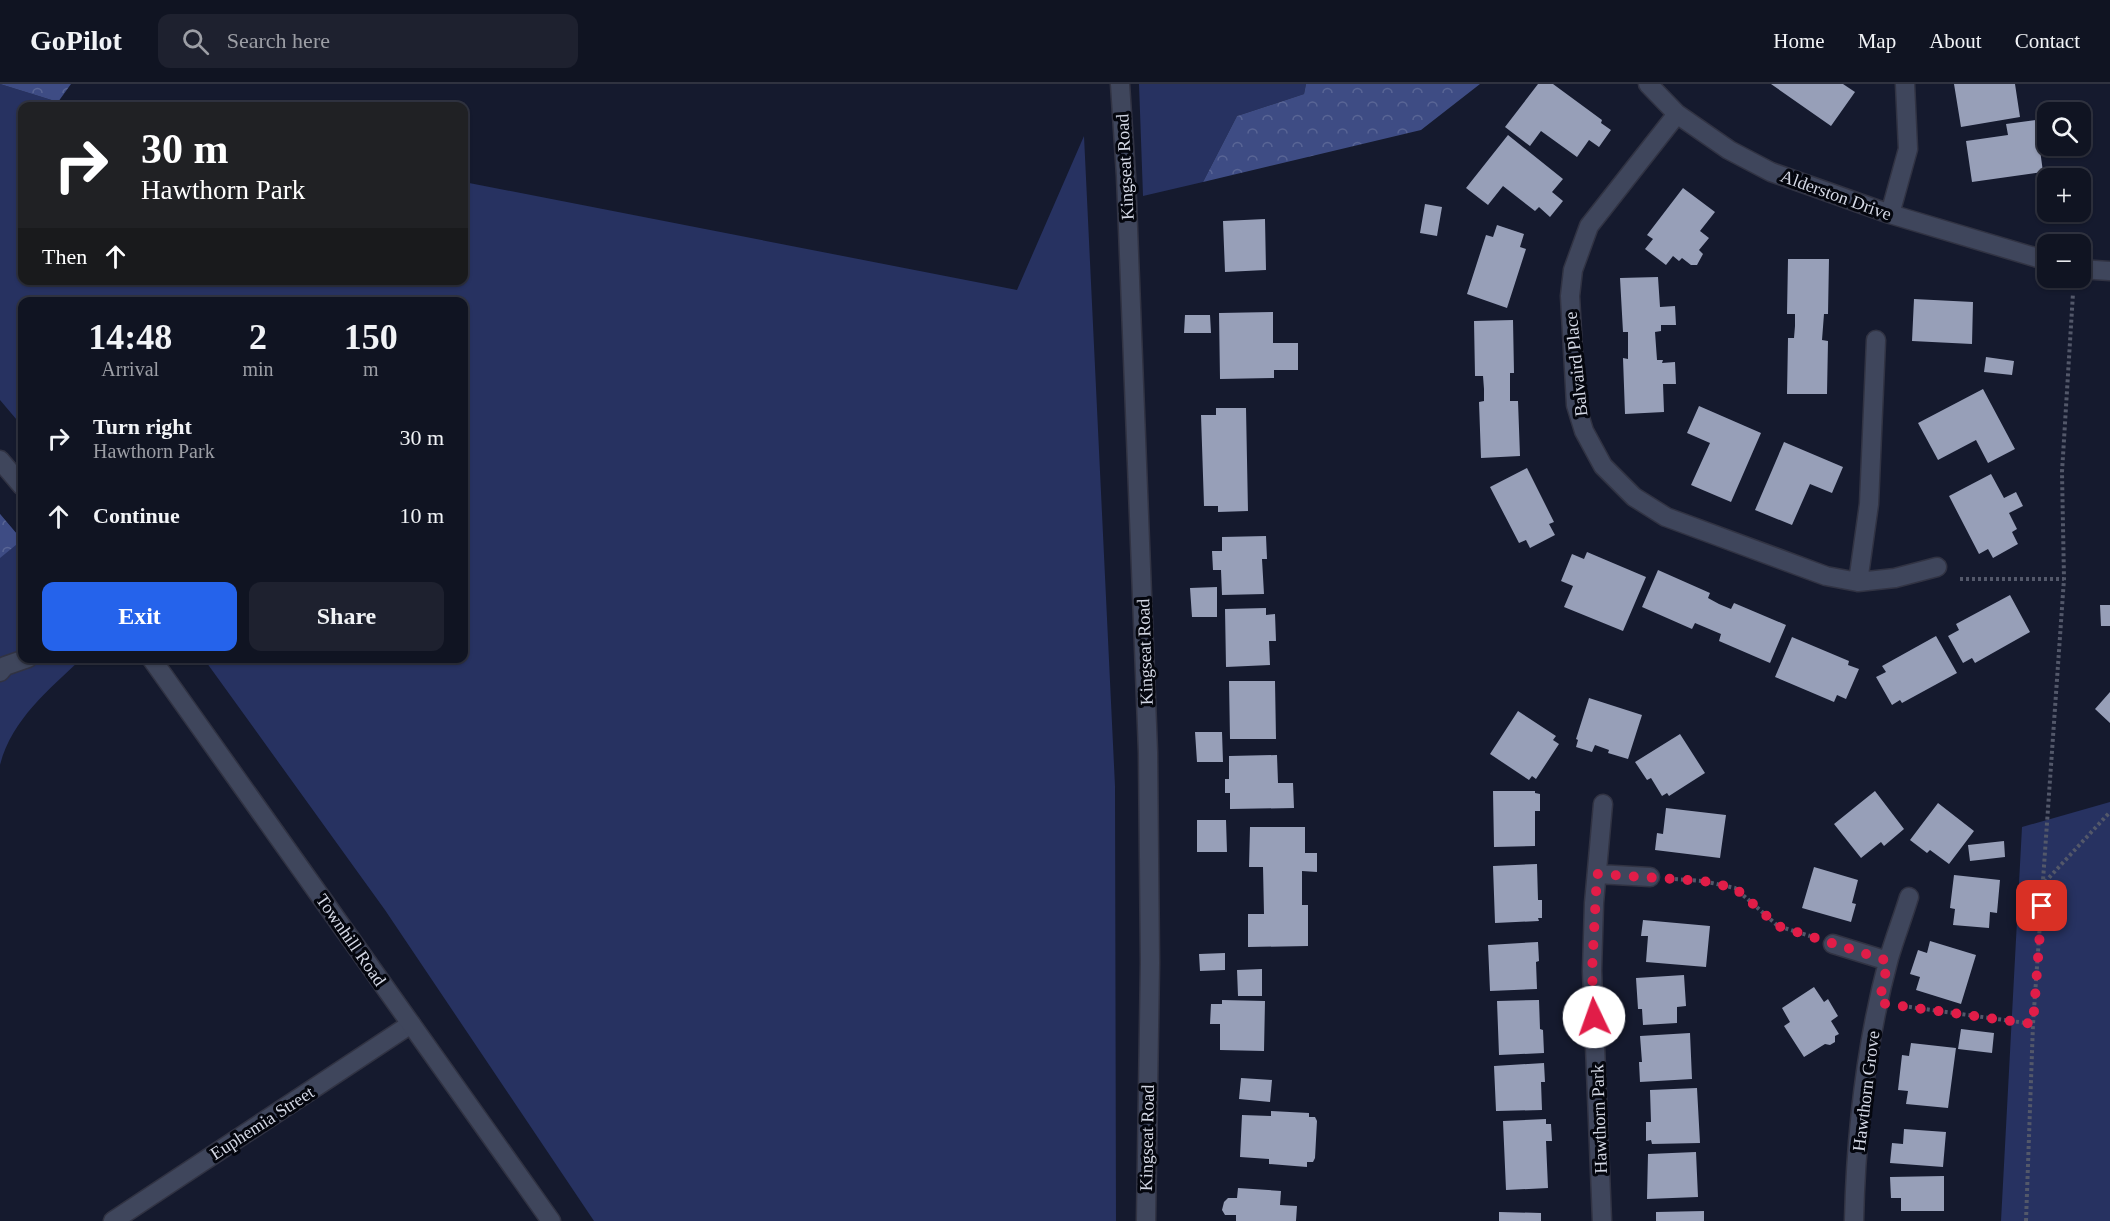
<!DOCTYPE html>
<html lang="en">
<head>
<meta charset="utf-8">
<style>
  :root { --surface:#101422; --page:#1e212f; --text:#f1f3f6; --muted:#9c9ea5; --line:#303340; --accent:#2563eb }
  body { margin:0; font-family:"Times New Roman",serif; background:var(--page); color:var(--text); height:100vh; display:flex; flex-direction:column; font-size:22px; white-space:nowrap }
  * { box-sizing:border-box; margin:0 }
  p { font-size:20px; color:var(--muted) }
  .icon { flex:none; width:33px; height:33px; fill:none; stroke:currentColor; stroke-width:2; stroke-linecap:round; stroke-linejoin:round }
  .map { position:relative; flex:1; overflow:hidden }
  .details { position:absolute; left:18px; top:213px; width:450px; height:366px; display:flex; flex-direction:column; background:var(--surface); border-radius:12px; box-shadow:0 2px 4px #0004,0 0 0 2px var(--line) }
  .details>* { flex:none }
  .banner { position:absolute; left:18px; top:18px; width:450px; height:183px; border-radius:12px; box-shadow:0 2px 4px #0004,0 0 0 2px var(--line); background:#202124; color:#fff; overflow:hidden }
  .tools { position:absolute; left:2037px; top:18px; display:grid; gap:12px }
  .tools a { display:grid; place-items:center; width:54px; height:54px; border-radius:12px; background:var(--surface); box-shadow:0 2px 4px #0004,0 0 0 2px var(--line); font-size:30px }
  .pin { position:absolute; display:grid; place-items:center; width:51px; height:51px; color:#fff; margin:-26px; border-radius:12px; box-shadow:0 3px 9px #0006 }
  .me { position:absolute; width:66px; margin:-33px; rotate:357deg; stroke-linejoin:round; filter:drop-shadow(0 0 4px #0008) }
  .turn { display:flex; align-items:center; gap:21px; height:126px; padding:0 24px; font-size:27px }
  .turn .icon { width:78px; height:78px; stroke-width:2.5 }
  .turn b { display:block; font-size:42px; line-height:51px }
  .then { display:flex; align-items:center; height:57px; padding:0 24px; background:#0003; gap:12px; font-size:22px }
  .eta { display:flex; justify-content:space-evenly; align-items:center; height:102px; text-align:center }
  .eta b { font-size:36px; font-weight:700; line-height:42px }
  .cta { display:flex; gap:12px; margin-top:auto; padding:12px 24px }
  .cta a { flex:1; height:69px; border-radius:12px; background:var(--accent); color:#fff; font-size:24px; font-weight:700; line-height:69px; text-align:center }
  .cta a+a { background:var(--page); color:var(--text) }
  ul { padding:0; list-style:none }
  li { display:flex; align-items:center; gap:18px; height:78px; padding:0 24px }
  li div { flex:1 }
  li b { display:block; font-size:22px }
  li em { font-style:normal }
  header { display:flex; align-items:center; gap:36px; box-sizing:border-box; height:84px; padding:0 30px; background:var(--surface); border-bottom:2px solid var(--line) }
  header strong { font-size:28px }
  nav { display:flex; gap:33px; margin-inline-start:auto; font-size:21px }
  .search { width:420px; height:54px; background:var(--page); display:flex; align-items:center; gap:15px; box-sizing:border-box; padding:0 21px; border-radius:12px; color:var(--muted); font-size:22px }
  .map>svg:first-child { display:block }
  .green { fill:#273261 }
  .forest { fill:url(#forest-crowns) }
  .building { fill:#979fb8 }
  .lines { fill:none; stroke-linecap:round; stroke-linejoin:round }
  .lane-casing { stroke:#313343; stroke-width:21 }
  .street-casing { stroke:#313343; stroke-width:21 }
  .secondary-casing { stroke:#313343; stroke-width:21 }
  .path { stroke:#53586a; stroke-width:4; stroke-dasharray:3 3; stroke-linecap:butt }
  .lane { stroke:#3f465c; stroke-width:18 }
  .street { stroke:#3f465c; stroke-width:18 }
  .secondary { stroke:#3f465c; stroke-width:18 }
  .route { stroke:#e11d48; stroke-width:10; stroke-dasharray:0 18 }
  .labels { text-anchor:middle; stroke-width:6; stroke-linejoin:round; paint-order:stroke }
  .street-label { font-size:18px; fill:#d4d8e5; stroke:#04060e }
</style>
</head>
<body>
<header>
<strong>GoPilot</strong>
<div class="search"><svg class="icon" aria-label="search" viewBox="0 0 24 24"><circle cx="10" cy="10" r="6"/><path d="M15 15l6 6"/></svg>Search here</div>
<nav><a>Home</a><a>Map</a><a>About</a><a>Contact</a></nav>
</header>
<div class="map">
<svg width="2110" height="1137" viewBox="0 0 2110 1137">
  <defs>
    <pattern id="forest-crowns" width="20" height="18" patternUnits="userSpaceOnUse" patternTransform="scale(1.5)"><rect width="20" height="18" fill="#3e4c84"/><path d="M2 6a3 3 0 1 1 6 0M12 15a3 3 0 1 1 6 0" fill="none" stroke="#596595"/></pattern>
  </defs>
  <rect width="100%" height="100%" fill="#151a2e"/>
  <path class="green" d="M0 0 58 18 81 22H22V196H464V98L1017 206 1084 52 1115 702 1116 1137H594L385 826 204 575 464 574V218H22V342L0 316Z
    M1139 0H1306L1304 10 1237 32 1203 98 1143 112Z
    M0 430 22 456V574L81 575C49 606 12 635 0 681Z
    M2110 718V1137H2001L2022 743Z"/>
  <path class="forest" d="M0 0H71L58 18Z
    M1306 0H1480L1421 46 1203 98 1237 32 1304 10Z
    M0 430 22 456 0 474Z"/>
  <path class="building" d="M1538 0H1553L1602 36 1601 39 1611 46 1599 63 1589 56 1577 73 1541 47 1530 62 1505 43Z
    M1771 0H1843L1855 8 1831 42Z
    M1954 0H2015L2020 33 1961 43Z
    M2036 36 2043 88 1972 98 1966 57 2008 51 2006 40Z
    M1508 51 1563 95 1552 108 1563 117 1550 133 1539 123 1535 127 1503 102 1488 121 1466 104Z
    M1683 104 1715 128 1700 147 1709 154 1699 166 1703 170 1697 181H1691L1682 174 1679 177 1673 172 1666 181 1645 165 1653 155 1647 151Z
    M1425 120 1442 123 1437 152 1420 149Z
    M1265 135 1266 186 1225 188 1223 137Z
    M1497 141 1524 150 1520 163 1526 165 1507 224 1467 210 1486 151 1493 153Z
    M1788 175H1829L1828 230H1824L1822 256 1828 257 1827 310H1787L1788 254H1794L1795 242V230H1787Z
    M1658 193 1660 223 1675 222 1676 241H1661V247L1655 248 1657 276H1663L1662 279 1675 278 1676 300H1663L1664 328 1625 330 1623 274 1628 275V248H1623L1620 194Z
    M1914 215 1973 218 1972 260 1912 257Z
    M1273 228V259H1298V286H1274V294L1220 295 1219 229Z
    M1185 231H1210L1211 249H1184Z
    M1513 236 1514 289H1510V317H1518L1520 372 1481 374 1479 318 1484 317V305L1483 292H1475L1474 237Z
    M1986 273 2014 277 2012 291 1984 288Z
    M1983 305 2015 365 1988 379 1976 356 1938 376 1918 339Z
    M1699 322 1761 349 1731 418 1691 401 1710 359 1687 349Z
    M1216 324H1246L1248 427 1218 428V422H1204L1201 331H1216Z
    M1784 358 1843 383 1832 409 1810 400 1792 441 1755 426Z
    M1527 384 1554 438 1549 440 1555 451 1530 464 1526 456 1519 459 1490 403Z
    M1991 390 2004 414 2016 408 2023 422 2009 429 2017 445 2012 448 2018 460 1993 474 1988 465 1979 470 1949 412Z
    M1266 452 1267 475H1262L1264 510 1222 511 1221 486H1213L1212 467H1222V453Z
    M1587 468 1646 493 1623 547 1564 523 1573 502 1561 497 1572 470 1584 475Z
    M1658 486 1710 509 1708 514 1719 520 1731 525 1734 519 1786 541 1770 579 1719 557 1721 550 1695 539 1692 545 1642 523Z
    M1217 503V533H1192L1190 504Z
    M2010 511 2030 548 1975 579 1972 574 1963 579 1948 552 1959 546 1956 540Z
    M2100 521H2110V542H2101Z
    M1266 524V531L1275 530 1276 557H1269L1270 581 1226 583 1225 525Z
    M1936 552 1957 589 1902 619 1900 616 1892 621 1876 593 1886 588 1882 582Z
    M1792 553 1849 577 1848 581 1859 585 1846 615 1837 611 1834 618 1775 593Z
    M1229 597H1275L1276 655H1230Z
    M2110 608V639L2095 625Z
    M1589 614 1642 631 1628 675 1608 669 1609 666 1595 661 1592 668 1576 663 1578 656 1576 655Z
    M1518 627 1556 652 1553 656 1559 660 1536 695 1532 692 1529 696 1490 670Z
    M1195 648H1222L1223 678H1197Z
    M1680 650 1705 689 1669 712 1667 709 1662 712 1651 694 1647 696 1635 678Z
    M1277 671 1278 699H1293L1294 724 1230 725V709H1225V695H1229V672Z
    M1493 707H1535V709L1540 710V727H1535V762L1494 763Z
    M1875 707 1904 745 1884 762 1881 758 1861 774 1834 740Z
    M1938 719 1974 747 1949 780 1930 766 1927 769 1910 756Z
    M1666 724 1726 731 1720 774 1655 766 1657 749 1663 750Z
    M1197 736H1226L1227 768H1197Z
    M1250 743H1305V769H1317V788L1302 787V821H1308V862L1248 863V830H1264L1263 783H1249Z
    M2004 757 2005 773 1970 777 1968 761Z
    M1537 780 1538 816H1542V834H1538L1539 837 1495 839 1493 782Z
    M1814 783 1858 796 1852 819 1856 820 1851 838 1802 824Z
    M1954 791 2000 796 1997 829 1990 828 1989 844 1953 841 1955 825 1950 824Z
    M1643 836 1710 842 1706 883 1646 878 1648 852H1641Z
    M1930 857 1976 871 1961 920 1916 906 1920 893 1910 890 1918 866 1927 869Z
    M1538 858 1539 877 1536 878 1537 905 1490 907 1488 861Z
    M1225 869V886L1200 887 1199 870Z
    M1262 885V912H1238L1237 886Z
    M1684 891 1686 922 1677 923V939L1643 941 1642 925H1638L1636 894Z
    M1814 903 1824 918 1828 915 1838 932 1831 937 1839 950 1835 952V958L1830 961 1825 960 1804 973 1784 942 1790 938 1782 924Z
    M1222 916 1265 917 1264 967 1220 966V940H1210L1211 920H1222Z
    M1539 916 1540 945 1543 946 1544 969 1499 971 1497 917Z
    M1961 945 1994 949 1992 969 1958 965Z
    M1690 949 1692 995 1640 998 1639 978H1642L1640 952Z
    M1911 959 1956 964 1948 1024 1906 1020 1908 1007 1898 1006 1902 971 1909 972Z
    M1544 979 1545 998H1541L1542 1026 1496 1027 1494 982Z
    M1241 994 1272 996 1270 1018 1239 1015Z
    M1697 1004 1700 1059 1652 1060 1651 1056 1646 1057V1038H1651L1650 1006Z
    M1271 1027 1309 1029V1033H1315L1317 1037 1315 1074 1313 1078H1307V1083L1269 1080V1075L1240 1073 1242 1031 1271 1032Z
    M1546 1035V1040H1551L1552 1057H1546L1548 1104 1506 1106 1503 1037Z
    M1904 1045 1946 1048 1943 1083 1890 1079 1892 1059 1903 1060Z
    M1696 1068 1698 1113 1647 1115 1648 1070Z
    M1944 1092V1127H1901V1114H1891L1890 1093Z
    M1238 1104 1281 1107 1280 1121 1297 1122 1296 1137H1236V1131H1225L1222 1126 1224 1118 1228 1114H1237Z
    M1704 1127V1137H1656V1128Z
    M1499 1128 1541 1129V1137H1499Z"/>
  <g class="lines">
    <defs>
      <path id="lane" d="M0 588 5 582 28 574"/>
      <path id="street" d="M1648 0 1677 30 1729 66 1771 88 1890 130 2048 177
        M1677 30 1589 142 1573 186 1570 212 1576 321 1584 347 1603 382 1634 413 1666 433 1826 492 1858 498 1895 494 1937 483
        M1890 130 1908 65 1905 0
        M2080 185 2110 187
        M1858 498 1869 420 1876 256
        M1597 790 1650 793
        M1833 860 1888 877
        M113 1137 411 940
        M1602 1137 1592 887 1594 819 1603 720
        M1854 1137C1856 1049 1866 959 1889 874 1895 853 1903 833 1909 813"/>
      <path id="secondary" d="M1120 0 1126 92 1148 668 1150 879 1146 1137
        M0 376 22 402
        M151 574 551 1137"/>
    </defs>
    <use href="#lane" class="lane-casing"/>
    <use href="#street" class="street-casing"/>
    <use href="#secondary" class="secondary-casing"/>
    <path class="path" d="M1960 495H2064
      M1675 795 1703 797 1735 804 1778 842 1810 852
      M2045 798 2110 728
      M1903 922 2033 940
      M2026 1137 2033 940 2064 495 2062 388 2073 209"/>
    <use href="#lane" class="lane"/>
    <use href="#street" class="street"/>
    <use href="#secondary" class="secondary"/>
  </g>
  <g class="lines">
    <path class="route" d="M1594 933 1592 887 1597 790 1703 797 1735 804 1778 842 1888 877 1879 919 2033 940 2042 822"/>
  </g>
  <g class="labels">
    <g class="street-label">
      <text transform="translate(1125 83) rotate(-93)" y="6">Kingseat Road</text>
      <text transform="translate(1836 111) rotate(20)" y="6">Alderston Drive</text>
      <text transform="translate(1576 280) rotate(-96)" y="6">Balvaird Place</text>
      <text transform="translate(1145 568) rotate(-92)" y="6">Kingseat Road</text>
      <text transform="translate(351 856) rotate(55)" y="6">Townhill Road</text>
      <text transform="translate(1866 1007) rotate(-83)" y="6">Hawthorn Grove</text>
      <text transform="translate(1599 1035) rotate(-92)" y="6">Hawthorn Park</text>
      <text transform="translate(262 1039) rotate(-33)" y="6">Euphemia Street</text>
      <text transform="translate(1147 1054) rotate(-89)" y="6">Kingseat Road</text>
    </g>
  </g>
</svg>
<div class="tools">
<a><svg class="icon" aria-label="search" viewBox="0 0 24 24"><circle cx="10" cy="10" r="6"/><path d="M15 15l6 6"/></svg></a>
<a>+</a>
<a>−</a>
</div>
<div class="pin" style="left:2042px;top:822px;background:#d93025"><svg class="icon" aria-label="arrive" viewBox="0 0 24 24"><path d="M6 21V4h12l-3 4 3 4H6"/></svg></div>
<svg class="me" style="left:1594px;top:933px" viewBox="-20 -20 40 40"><circle r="19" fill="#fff"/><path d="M0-13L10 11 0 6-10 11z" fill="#e11d48"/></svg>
<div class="banner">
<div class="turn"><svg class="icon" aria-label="right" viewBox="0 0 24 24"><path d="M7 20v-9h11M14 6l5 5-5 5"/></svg><div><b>30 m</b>Hawthorn Park</div></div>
<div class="then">Then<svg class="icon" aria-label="ahead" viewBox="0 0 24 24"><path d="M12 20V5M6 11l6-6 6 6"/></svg></div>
</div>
<section class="details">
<div class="eta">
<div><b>14:48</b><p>Arrival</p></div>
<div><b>2</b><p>min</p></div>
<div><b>150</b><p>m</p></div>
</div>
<ul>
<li><svg class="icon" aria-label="right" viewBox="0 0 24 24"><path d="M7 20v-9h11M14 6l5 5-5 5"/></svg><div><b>Turn right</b><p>Hawthorn Park</p></div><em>30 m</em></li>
<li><svg class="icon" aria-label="ahead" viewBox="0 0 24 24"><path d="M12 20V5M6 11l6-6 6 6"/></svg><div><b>Continue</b></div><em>10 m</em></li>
</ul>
<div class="cta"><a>Exit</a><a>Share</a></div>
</section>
</div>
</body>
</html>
